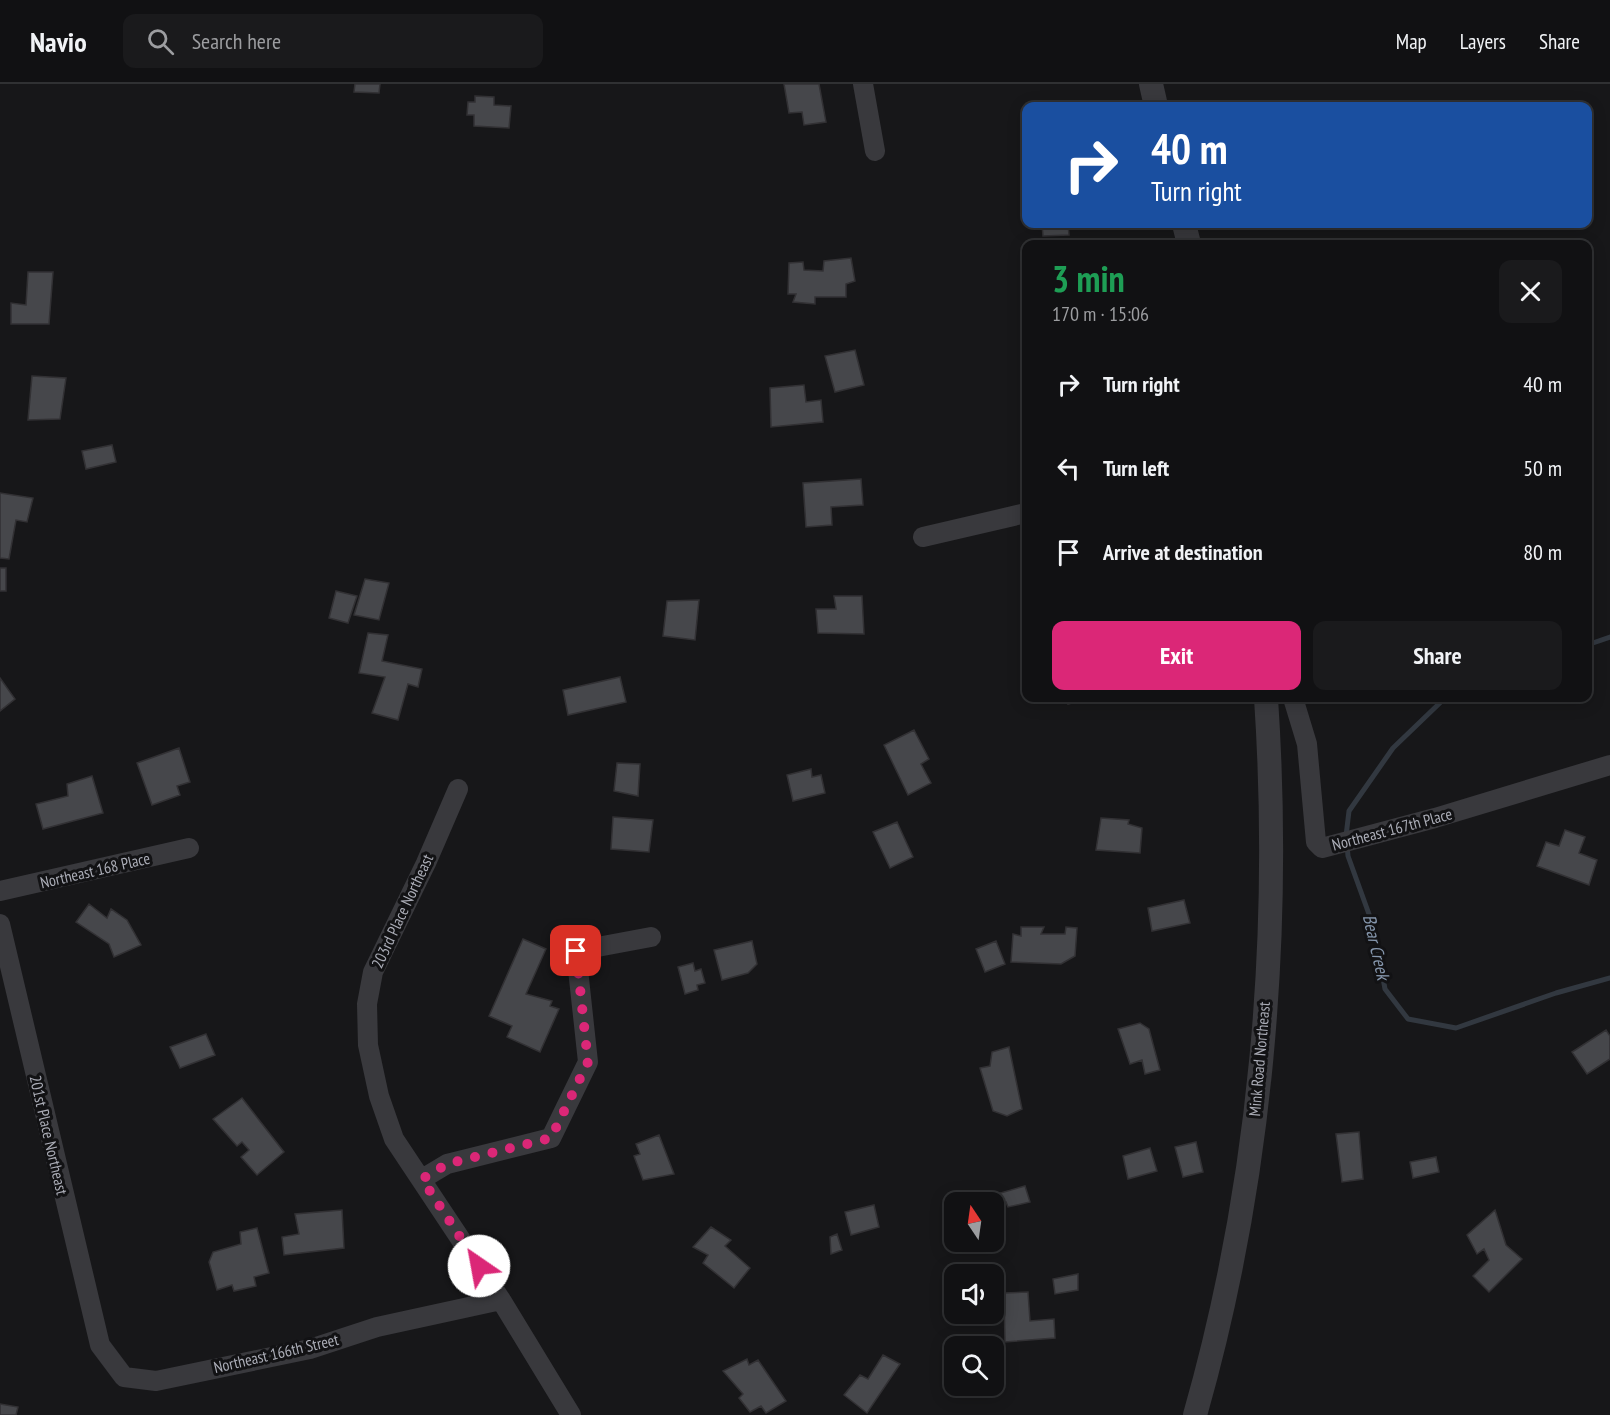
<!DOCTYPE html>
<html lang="en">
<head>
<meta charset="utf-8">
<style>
  :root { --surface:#111113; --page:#1a1a1c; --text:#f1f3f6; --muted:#9c9da0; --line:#303133; --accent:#db2777 }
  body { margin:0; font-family:"PT Sans Narrow",sans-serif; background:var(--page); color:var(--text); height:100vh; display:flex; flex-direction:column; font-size:22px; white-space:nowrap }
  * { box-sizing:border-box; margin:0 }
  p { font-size:20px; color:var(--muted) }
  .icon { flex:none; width:33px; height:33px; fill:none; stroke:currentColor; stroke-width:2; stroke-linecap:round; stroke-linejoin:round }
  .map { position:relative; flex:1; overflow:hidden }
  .drawer { position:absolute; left:1022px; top:156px; width:570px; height:462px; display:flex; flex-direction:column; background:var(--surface); border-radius:12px; box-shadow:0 3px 15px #0003,0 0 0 2px var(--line) }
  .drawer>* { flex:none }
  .guide { position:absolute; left:1022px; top:18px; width:570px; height:126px; border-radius:12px; box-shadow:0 3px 15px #0003,0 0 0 2px var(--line); background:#1a4fa0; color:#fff; overflow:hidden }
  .needle { width:39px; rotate:347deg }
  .buttons { position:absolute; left:944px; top:1108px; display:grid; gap:12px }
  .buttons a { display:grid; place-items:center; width:60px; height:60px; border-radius:12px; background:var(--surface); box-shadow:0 3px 15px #0003,0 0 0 2px var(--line); font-size:30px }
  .pin { position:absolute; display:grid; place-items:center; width:51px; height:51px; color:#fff; margin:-26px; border-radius:12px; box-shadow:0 3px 9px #0006 }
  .me { position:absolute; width:66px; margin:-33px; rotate:327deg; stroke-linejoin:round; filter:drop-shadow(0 0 4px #0008) }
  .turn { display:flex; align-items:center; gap:21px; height:126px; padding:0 30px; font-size:27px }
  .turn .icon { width:78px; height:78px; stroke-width:2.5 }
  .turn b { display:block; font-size:42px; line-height:51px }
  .round { display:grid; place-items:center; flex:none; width:63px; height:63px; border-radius:12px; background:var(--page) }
  .headline { display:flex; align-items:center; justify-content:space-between; height:102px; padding:0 30px }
  h1 { font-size:36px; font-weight:600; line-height:45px; color:#1e9e55 }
  .button { display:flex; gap:12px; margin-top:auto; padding:12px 30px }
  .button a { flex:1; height:69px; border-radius:12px; background:var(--accent); color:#fff; font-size:24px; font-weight:600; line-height:69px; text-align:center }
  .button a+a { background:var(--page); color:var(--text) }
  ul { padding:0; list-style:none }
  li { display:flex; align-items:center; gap:18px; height:84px; padding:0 30px }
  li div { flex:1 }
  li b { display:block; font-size:22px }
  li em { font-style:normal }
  header { display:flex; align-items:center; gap:36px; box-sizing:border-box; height:84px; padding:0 30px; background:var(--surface); border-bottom:2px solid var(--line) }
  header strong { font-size:28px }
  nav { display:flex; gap:33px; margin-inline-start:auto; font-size:21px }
  .search { width:420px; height:54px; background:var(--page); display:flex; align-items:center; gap:15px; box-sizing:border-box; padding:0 21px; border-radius:12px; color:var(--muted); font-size:22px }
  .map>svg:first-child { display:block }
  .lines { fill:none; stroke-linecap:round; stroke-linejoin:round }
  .stream { stroke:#323840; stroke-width:5 }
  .building { fill:#46474b; stroke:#323134; stroke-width:1.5 }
  .minor { stroke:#39393d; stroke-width:20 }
  .tertiary { stroke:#39393d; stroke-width:24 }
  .route { stroke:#db2777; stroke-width:10; stroke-dasharray:0 18 }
  .labels { text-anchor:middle; stroke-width:6; stroke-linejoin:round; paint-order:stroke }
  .street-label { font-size:16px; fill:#abadb7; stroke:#121214 }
  .water-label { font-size:18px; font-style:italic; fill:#8697ad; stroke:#121214 }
</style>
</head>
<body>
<header>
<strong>Navio</strong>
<div class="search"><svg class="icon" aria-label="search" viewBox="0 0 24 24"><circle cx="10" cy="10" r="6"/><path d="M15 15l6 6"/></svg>Search here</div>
<nav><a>Map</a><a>Layers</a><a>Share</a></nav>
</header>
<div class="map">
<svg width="1610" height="1331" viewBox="0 0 1610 1331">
  <rect width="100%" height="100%" fill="#171719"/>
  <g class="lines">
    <path class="stream" d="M1587 561 1610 553
      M1346 752 1349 727 1393 664 1445 614
      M1347 761 1348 772 1374 844 1385 905 1408 935 1456 944 1556 909 1610 894"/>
  </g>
  <path class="building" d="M355 0H380L379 9 354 8Z
    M784 0H819L826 38 804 41 802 28 789 29Z
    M475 12 494 13V21L511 22 509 44 474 42V31H467L468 18H475Z
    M1042 140H1068L1069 151 1043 152Z
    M851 174 855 197 846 200V213H815V220L793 218 796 210H788L789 179 803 178 804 186 823 187 824 177Z
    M28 188H53L49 240H11V219L26 221Z
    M855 266 864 301 835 308 825 272Z
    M32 292 66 294 60 335 28 336Z
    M804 301 806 318 821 316 823 338 771 343 770 304Z
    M112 361 116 378 86 385 82 367Z
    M861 395 863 421 831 423 832 441 806 443 803 399Z
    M0 409 33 414 27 438 16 436 9 475 0 474Z
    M0 484H6V507H0Z
    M365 495 389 499 379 536 354 531Z
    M336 507 357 512 348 539 329 534Z
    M834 512H862L864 550 818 549 816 525H836Z
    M699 516 695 556 663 552 667 517Z
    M368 549 388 551 382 577 422 585 418 603 408 600 398 636 372 629 385 593 359 589Z
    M620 593 626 618 568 631 563 606Z
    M0 594 15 615 0 627Z
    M1066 614H1090L1068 620Z
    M914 646 929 675 921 680 931 699 908 711 884 661Z
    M179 664 190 698 177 702 180 711 152 721 137 679Z
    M617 679 640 680 638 712 614 707Z
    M811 685 812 693 821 691 825 709 793 717 787 691Z
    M92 692 103 729 43 745 36 720 68 712 67 700Z
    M613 733 653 736 649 768 611 765Z
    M1101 734 1129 736 1128 740 1142 744 1140 769 1096 766Z
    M897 738 913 773 890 784 873 748Z
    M1565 746 1585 753 1579 769 1597 776 1589 801 1537 782 1546 758 1559 762Z
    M1184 816 1190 839 1152 847 1148 824Z
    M89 820 107 834 111 825 127 836 141 861 114 873 109 860 76 838Z
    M1021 843H1044L1041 850H1065L1066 843 1077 844 1075 872 1061 880 1011 878 1013 850 1021 852Z
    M523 855 546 865 526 910 552 917 550 922 559 925 540 968 507 953 512 942 489 932Z
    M752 857 757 880 748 889 722 896 714 866Z
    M996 857 1005 880 985 888 976 865Z
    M693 879 695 887 701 885 705 899 697 901 698 906 685 910 678 883Z
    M1140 939 1149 945 1160 986 1145 990 1142 976 1130 980 1118 945Z
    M1606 946 1610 952V975L1587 990 1572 968Z
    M206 950 215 971 180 984 170 963Z
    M1009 963 1022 1025 1007 1032 993 1027 980 984 990 982 992 968Z
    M242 1014 284 1068 257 1091 241 1073 249 1066 242 1058 237 1062 213 1035Z
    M1359 1048 1363 1095 1342 1098 1336 1050Z
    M659 1051 674 1090 643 1096 634 1072 640 1070 636 1060Z
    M1196 1058 1203 1088 1183 1093 1175 1063Z
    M1150 1064 1157 1087 1128 1095 1123 1072Z
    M1436 1073 1439 1088 1413 1094 1410 1078Z
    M1025 1102 1030 1118 1008 1123 1006 1118 999 1120 997 1110Z
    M874 1121 879 1143 851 1151 845 1128Z
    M342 1126 344 1164 284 1171 282 1153 299 1150 295 1130Z
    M1495 1126 1506 1161 1522 1175 1489 1208 1473 1192 1489 1176 1484 1165 1477 1170 1467 1151Z
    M711 1143 731 1156 725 1162 750 1184 734 1204 703 1179 708 1171 693 1163Z
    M257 1144 269 1189 254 1193 256 1202 234 1207 232 1201 217 1206 209 1178 213 1168 241 1160 240 1148Z
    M837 1150 842 1166 831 1170 830 1153Z
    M1078 1190V1206L1055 1210 1053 1195Z
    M1028 1208 1030 1237 1054 1235 1055 1254 1005 1258 1004 1209Z
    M883 1271 900 1280 867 1329 844 1311 860 1291 868 1295Z
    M747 1275 749 1281 758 1276 786 1317 766 1329 761 1322 750 1328 739 1314 743 1310 723 1287Z
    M0 1320 18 1323 16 1331H0Z"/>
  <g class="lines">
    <path class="minor" d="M863 0 875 67
      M923 453 1026 429
      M1293 614 1307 660 1316 758 1322 764 1435 734 1610 681
      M458 705 426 779 373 888 367 920 368 961 379 1012 394 1055 501 1216 571 1331
      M0 807 189 764
      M0 840 100 1261 124 1293 156 1297 310 1265 377 1243 501 1216
      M422 1095 447 1080 551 1054 588 978 576 867 651 853"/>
    <path class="tertiary" d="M1151 0 1156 22
      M1184 140 1189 160
      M1195 1331C1261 1100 1282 853 1266 614"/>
  </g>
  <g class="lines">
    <path class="route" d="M479 1182 422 1095 447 1080 551 1054 588 978 576 867"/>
  </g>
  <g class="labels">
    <g class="street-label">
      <text transform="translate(1392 745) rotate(-15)" y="6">Northeast 167th Place</text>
      <text transform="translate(95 786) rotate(-13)" y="6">Northeast 168 Place</text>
      <text transform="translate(402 827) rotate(-65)" y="6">203rd Place Northeast</text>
      <text transform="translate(1259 975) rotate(-85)" y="6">Mink Road Northeast</text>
      <text transform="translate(49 1051) rotate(77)" y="6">201st Place Northeast</text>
      <text transform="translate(276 1269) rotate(-13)" y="6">Northeast 166th Street</text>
    </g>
    <g class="water-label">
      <text transform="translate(1376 863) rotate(77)" y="6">Bear Creek</text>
    </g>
  </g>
</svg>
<div class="buttons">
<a><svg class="needle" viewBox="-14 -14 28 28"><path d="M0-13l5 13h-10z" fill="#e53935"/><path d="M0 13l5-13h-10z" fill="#9c9da0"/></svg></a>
<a><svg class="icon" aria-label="sound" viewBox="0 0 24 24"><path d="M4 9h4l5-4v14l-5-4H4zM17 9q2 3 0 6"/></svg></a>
<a><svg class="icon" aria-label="search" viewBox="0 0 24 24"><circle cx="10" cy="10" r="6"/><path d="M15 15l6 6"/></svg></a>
</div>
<div class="pin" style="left:576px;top:867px;background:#d93025"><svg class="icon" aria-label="arrive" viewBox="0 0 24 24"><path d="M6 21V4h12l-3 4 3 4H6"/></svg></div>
<svg class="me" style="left:479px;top:1182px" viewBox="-20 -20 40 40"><circle r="19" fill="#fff"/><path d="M0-13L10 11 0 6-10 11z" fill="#db2777"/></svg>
<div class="guide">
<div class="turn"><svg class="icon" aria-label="right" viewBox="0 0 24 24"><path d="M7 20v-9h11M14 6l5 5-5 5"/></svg><div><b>40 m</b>Turn right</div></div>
</div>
<section class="drawer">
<div class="headline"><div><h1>3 min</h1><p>170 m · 15:06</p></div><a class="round"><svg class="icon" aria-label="close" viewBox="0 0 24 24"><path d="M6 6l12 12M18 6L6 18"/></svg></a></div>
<ul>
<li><svg class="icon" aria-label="right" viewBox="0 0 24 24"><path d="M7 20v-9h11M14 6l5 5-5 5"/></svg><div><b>Turn right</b></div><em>40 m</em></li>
<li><svg class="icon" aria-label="left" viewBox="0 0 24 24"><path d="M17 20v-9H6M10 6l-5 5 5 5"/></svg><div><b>Turn left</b></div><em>50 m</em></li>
<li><svg class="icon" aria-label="arrive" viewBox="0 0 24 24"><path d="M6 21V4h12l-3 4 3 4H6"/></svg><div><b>Arrive at destination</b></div><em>80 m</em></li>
</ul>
<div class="button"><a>Exit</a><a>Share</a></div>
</section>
</div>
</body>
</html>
